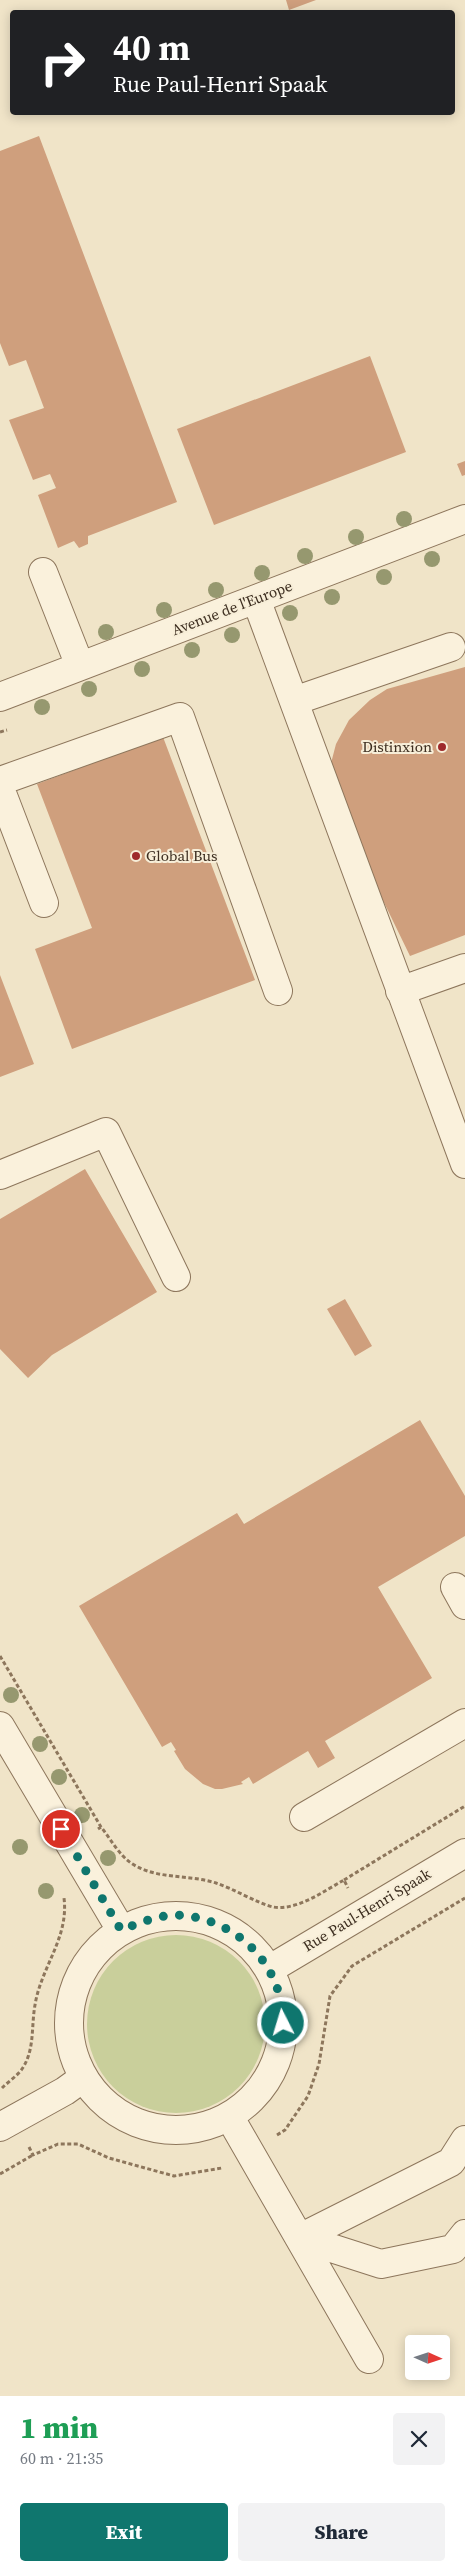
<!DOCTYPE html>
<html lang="en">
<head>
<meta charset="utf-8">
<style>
  :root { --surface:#fff; --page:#f2f2f3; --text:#1f2937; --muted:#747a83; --accent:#0f766e }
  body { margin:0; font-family:"Source Serif 4",serif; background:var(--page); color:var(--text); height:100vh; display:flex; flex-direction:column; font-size:19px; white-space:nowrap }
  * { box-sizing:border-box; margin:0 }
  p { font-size:16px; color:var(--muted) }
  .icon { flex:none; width:28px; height:28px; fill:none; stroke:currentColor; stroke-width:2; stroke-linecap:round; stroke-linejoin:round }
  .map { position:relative; height:2396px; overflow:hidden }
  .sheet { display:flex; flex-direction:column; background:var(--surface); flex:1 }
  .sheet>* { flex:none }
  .banner { position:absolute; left:10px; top:10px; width:445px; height:105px; border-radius:5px; box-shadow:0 2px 12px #0003; background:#202124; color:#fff; overflow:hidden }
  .needle { width:32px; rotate:93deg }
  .controls { position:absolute; left:405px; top:2335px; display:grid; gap:10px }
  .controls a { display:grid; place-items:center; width:45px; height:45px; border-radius:5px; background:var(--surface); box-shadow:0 2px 12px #0003; font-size:25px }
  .pin { position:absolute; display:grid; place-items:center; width:42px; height:42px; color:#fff; margin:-21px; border:2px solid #fff; border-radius:50%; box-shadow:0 1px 5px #0007 }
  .me { position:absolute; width:55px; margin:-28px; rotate:355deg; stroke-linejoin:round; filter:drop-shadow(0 0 4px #0008) }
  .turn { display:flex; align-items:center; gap:18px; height:105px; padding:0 20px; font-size:22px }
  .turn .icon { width:65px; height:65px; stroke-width:2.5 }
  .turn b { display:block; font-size:35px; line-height:42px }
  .round { display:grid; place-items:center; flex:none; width:52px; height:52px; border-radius:5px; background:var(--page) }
  .head { display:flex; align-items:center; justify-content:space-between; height:85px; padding:0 20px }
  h1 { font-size:30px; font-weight:800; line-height:38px; color:#1e9e55 }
  .action { display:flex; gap:10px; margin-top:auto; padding:10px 20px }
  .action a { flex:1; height:58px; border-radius:5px; background:var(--accent); color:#fff; font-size:20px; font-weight:800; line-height:58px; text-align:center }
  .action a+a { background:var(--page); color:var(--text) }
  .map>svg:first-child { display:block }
  .green { fill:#c9cf9b }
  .building { fill:#cf9f7d }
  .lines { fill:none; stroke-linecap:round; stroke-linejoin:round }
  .minor-casing { stroke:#8d765c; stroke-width:30 }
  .path { stroke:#8d765c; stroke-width:3; stroke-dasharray:4 2.5; stroke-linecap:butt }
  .minor { stroke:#faf1dc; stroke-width:28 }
  .tree { fill:#96986f }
  .route { stroke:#0f766e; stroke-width:9; stroke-dasharray:0 16.2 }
  .poi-dot { fill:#9e2a2b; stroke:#f7eed8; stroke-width:2 }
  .labels { text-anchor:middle; stroke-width:4; stroke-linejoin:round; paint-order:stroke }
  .street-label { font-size:15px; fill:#3d2e20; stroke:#f7eed8 }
  .poi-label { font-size:15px; fill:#3d2e20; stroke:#f7eed8; text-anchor:end }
</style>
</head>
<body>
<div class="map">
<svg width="465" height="2396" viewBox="0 0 465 2396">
  <rect width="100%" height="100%" fill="#f0e4c8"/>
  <path class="green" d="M87 2024a89 89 0 1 1 178 0a89 89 0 1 1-178 0Z"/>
  <path class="building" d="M286 0H316L289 10Z
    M39 136 177 502 88 536V544L79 548 74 541 58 548 38 495 56 488 50 474 33 480 9 420 44 408 26 360 9 366 0 343V151Z
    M370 356 406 452 214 525 177 429Z
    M465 461V475L462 476 457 464Z
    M465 667V935L410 956 359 851 330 767 336 744 349 720 370 700 387 689Z
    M163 737 255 980 72 1049 35 949 92 928 37 784Z
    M0 975 34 1064 0 1077Z
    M85 1169 157 1292 52 1355 28 1378 0 1349V1219Z
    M345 1299 372 1346 355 1356 327 1309Z
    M420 1420 465 1496V1536L378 1587 432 1678 325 1741 335 1758 318 1768 308 1751 253 1784 249 1777 241 1782 243 1784 222 1789H215L203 1784 185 1769 174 1751 176 1750 171 1742 162 1747 79 1606 237 1513 244 1524Z"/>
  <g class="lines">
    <defs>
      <path id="minor" d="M43 572 80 666
        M256 599 465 1164
        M0 697 465 519
        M294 701 451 647
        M0 781 180 717 278 991
        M0 788 44 903
        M400 991 465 968
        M0 1175 106 1132 176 1277
        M455 1587 465 1605
        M0 1726 121 1930
        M304 1817 465 1723
        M69 2023a107 107 0 1 1 214 0a107 107 0 1 1-214 0Z
        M270 1969 465 1853
        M229 2116 369 2359
        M0 2127 65 2091 83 2078
        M300 2238 451 2162 465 2140
        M300 2238 381 2264 453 2249 465 2234"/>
    </defs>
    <use href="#minor" class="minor-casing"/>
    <path class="path" d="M0 732 7 730
      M0 1656 101 1827
      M98 1829 101 1827C110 1838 119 1855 131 1863 156 1880 188 1874 216 1883 234 1889 257 1903 273 1907 297 1911 324 1891 344 1880L348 1888
      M344 1880 465 1806
      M2 2088C8 2082 17 2076 22 2069 35 2050 31 2027 35 2005 41 1967 69 1938 64 1898
      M277 2135 285 2130 308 2096 319 2064 330 1996 352 1966 465 1898
      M29 2147 33 2155 58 2144H78L109 2158 174 2176 222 2168
      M0 2174 33 2155"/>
    <use href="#minor" class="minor"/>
  </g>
  <g class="tree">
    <circle cx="404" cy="519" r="8"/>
    <circle cx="356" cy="537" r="8"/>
    <circle cx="305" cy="556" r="8"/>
    <circle cx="432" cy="559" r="8"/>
    <circle cx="262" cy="573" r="8"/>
    <circle cx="384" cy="577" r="8"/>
    <circle cx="216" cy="590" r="8"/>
    <circle cx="332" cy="597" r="8"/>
    <circle cx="164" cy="610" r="8"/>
    <circle cx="290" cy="613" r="8"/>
    <circle cx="106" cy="632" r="8"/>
    <circle cx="232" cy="635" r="8"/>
    <circle cx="192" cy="650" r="8"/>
    <circle cx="142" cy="669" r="8"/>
    <circle cx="89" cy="689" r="8"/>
    <circle cx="42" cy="707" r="8"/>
    <circle cx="11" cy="1695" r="8"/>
    <circle cx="40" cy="1744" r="8"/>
    <circle cx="59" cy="1777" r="8"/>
    <circle cx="82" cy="1815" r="8"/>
    <circle cx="20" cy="1847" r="8"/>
    <circle cx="108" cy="1858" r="8"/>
    <circle cx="46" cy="1891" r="8"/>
  </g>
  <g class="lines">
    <path class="route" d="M61 1829 121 1930C142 1922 165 1912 188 1916 242 1924 283 1968 283 2023"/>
  </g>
  <g class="poi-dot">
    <circle cx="442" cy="747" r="5"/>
    <circle cx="136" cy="856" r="5"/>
  </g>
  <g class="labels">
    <g class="street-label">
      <text transform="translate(232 608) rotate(-21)" y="5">Avenue de l'Europe</text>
      <text transform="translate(367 1910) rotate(-31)" y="5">Rue Paul-Henri Spaak</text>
    </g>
    <g class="poi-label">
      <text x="432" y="752">Distinxion</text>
      <text x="146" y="861" text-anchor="start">Global Bus</text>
    </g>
  </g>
</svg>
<div class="controls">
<a><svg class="needle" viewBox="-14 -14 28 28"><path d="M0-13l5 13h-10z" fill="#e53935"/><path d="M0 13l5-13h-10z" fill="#747a83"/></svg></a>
</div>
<div class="pin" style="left:61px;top:1829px;background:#d93025"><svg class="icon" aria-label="arrive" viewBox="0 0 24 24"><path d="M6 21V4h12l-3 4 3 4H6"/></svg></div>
<svg class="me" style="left:283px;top:2023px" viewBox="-20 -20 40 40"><circle r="17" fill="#0f766e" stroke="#fff" stroke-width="3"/><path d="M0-11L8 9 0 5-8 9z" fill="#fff"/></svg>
<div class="banner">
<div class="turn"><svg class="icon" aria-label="right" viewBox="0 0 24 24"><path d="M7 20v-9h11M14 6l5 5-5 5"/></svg><div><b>40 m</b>Rue Paul-Henri Spaak</div></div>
</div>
</div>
<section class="sheet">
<div class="head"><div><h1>1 min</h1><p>60 m · 21:35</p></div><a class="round"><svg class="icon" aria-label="close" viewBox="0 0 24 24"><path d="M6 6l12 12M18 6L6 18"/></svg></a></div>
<div class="action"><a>Exit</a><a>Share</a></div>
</section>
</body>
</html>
